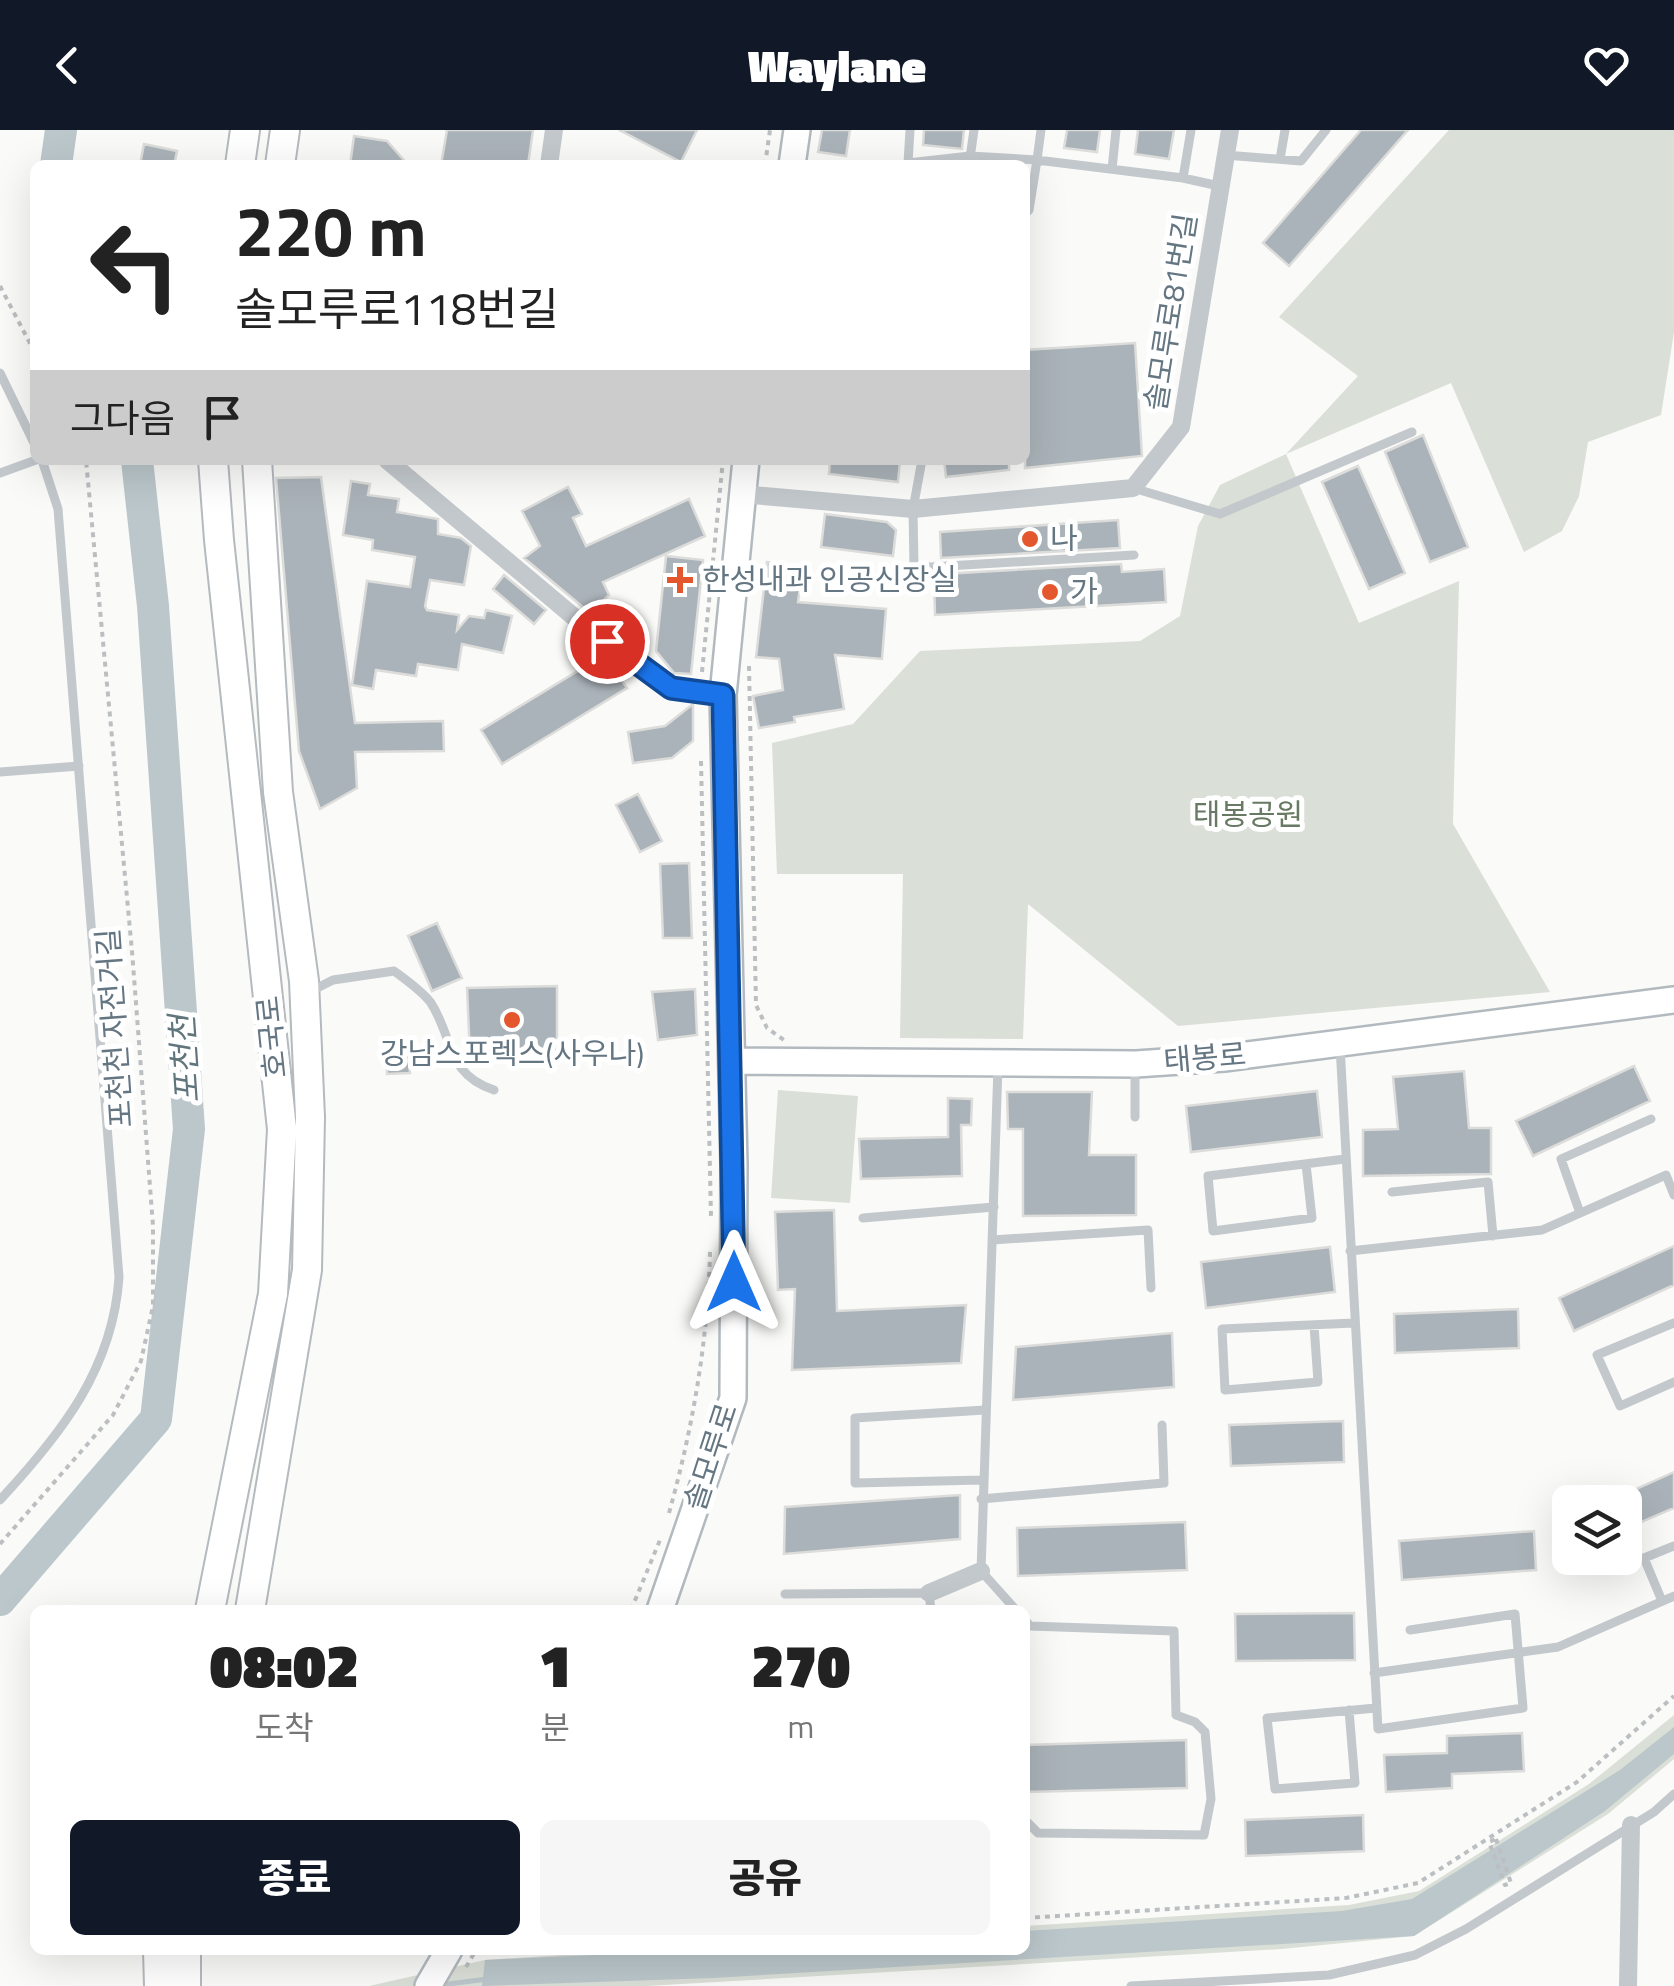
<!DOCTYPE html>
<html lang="ko">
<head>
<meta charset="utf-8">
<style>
  :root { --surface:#fff; --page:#f6f6f6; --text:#222; --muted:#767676; --accent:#111827 }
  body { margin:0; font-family:"Titillium Web","Noto Sans KR",sans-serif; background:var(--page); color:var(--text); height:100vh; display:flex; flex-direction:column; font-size:38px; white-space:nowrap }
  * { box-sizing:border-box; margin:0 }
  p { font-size:32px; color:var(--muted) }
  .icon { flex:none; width:55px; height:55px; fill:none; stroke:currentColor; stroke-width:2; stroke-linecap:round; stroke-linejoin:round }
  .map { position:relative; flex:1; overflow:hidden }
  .panel { position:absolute; left:30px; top:1475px; width:1000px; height:350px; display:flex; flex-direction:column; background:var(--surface); border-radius:15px; box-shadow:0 10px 40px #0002 }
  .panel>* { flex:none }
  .guide { position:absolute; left:30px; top:30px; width:1000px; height:305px; border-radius:15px; box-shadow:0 10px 40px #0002; background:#fff; color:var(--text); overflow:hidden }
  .controls { position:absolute; left:1552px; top:1355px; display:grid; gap:20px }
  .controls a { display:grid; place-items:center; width:90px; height:90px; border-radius:15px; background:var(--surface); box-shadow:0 10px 40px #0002; font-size:50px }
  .pin { position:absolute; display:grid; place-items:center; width:85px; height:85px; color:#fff; margin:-42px; border:5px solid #fff; border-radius:50%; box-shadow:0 2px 10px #0007 }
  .me { position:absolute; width:110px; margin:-55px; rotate:0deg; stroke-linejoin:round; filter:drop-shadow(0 0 8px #0008) }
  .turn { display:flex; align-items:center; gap:35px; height:210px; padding:0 40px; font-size:45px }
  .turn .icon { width:130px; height:130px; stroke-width:2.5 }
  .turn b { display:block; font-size:70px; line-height:85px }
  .then { display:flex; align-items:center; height:95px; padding:0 40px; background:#0003; gap:20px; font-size:38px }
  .eta { display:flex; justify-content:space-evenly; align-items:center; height:170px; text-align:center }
  .eta b { font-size:60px; font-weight:800; line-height:70px }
  .action { display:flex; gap:20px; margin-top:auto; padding:20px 40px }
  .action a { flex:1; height:115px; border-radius:15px; background:var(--accent); color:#fff; font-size:40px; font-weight:800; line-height:115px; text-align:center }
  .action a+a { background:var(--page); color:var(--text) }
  header { display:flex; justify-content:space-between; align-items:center; height:130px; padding:0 40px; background:var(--accent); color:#fff; font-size:45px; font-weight:800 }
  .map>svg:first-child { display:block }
  .green { fill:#dadfd7 }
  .water { fill:#bbc7cb }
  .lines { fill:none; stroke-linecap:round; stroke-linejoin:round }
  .stream { stroke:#bbc7cb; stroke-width:5 }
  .river { stroke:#bbc7cb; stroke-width:32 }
  .building { fill:#aab3b9; stroke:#dcdcda; stroke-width:2.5 }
  .secondary-casing { stroke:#b3babf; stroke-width:30 }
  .primary-casing { stroke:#b5babe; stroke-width:32 }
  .path { stroke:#bbbfc2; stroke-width:4; stroke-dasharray:5 5; stroke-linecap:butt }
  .lane { stroke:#c3c8cc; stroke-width:9 }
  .street { stroke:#c3c8cc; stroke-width:18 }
  .secondary { stroke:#fff; stroke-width:25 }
  .primary { stroke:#fff; stroke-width:28 }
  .route-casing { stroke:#114b97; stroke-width:25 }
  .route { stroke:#1a73e8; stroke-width:18 }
  .poi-dot { fill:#e4572e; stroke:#fff; stroke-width:4 }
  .labels { text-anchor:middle; stroke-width:10; stroke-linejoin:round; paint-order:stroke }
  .street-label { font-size:30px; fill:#657683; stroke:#fff }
  .poi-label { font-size:30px; fill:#657683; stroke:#fff; text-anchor:start }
  .park-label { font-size:30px; fill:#687a64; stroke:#fff }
  .water-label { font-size:32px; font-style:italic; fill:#60757c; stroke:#fff }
</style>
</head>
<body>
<header><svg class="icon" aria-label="back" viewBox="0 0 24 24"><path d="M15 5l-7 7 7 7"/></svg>Waylane<svg class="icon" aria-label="heart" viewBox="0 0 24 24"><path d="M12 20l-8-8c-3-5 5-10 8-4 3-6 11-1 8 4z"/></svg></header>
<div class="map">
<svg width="1674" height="1856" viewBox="0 0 1674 1856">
  <rect width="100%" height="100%" fill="#fafaf8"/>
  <path class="green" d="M1449 0H1674V202L1661 285 1588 312 1579 366 1562 401 1524 422 1451 253 1286 324 1359 493 1459 451 1453 694 1550 862 1178 896 1028 774 1023 909 900 908 903 744H777L772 613 853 594 920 521 1140 511 1180 486 1198 396 1220 355 1286 324 1358 246 1279 187Z
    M778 960 858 966 850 1073 771 1068Z
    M1674 1585V1629L1608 1684 1414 1806 1282 1819 647 1856H369L485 1830 636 1820H1025V1796L1349 1775 1419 1761 1589 1654Z"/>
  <path class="water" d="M1674 1597V1624L1605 1681 1414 1806 713 1848 482 1856 485 1830 702 1820H1025V1801L1342 1781 1412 1769 1620 1640Z"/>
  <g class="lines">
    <path class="stream" d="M440 1855 488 1849"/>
    <path class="river" d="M56 35 61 0
      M0 1470 156 1289 189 999 153 476 137 330"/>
  </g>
  <path class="building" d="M447 0H533L528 35H441Z
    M619 0H697L681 32Z
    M822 0H850L846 26 818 22Z
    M924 0H964L962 19 923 15Z
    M1067 0H1100L1097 22 1064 18Z
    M1138 0H1174L1169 29 1135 24Z
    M1361 0H1408L1289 136 1263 113Z
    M354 6 387 11 408 35H350Z
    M144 14 177 21 174 35H140Z
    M1135 213 1142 326 1025 338V220Z
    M1423 305 1468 417 1430 432 1385 322Z
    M830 330H900L898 352 829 344Z
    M944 330H1009V340L946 347Z
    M1358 336 1405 443 1369 459 1322 352Z
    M321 347 355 593 443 591 444 621 355 622 357 658 320 679 299 621 276 348Z
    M351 351 370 354 368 365 399 369 397 382 438 389V404L461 408 471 416 464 455 430 450 425 476 427 480 459 485 457 500 469 486 484 488 486 480 512 486 503 523 462 514 458 540 418 534 416 546 376 540 373 559 352 555 367 451 410 457 415 427 372 420 373 410 343 405Z
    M568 357 582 384 573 388 586 416 689 369 705 406 603 452 609 465 590 483 524 428 540 416 522 381Z
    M825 384 887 392 896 400 893 426 821 417Z
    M1118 390 1120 418 941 428 940 402Z
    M666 426 703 430 691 544 674 543 656 521Z
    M767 432 803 436 798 472 886 479 882 529 835 525 844 579 794 587 795 592 759 598 753 566 783 560 779 529 756 527Z
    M1121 434 1122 442 1164 439 1166 472 935 485 934 452H943L942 444Z
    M504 445 546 480 534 494 493 459Z
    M604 525 627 558 502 634 481 600Z
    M693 574V611L672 628 633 633 628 602 665 596Z
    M638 664 662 711 640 722 616 675Z
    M689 733 692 808H663L660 734Z
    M437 793 462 848 432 861 408 806Z
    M557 856V922L470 925 467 858Z
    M695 859 697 905 658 910 652 862Z
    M408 918 410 943 387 944 386 919Z
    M1634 936 1650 971 1533 1026 1516 991Z
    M1464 941 1469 998H1491V1044L1363 1046V1000L1398 999 1393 947Z
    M1317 961 1322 1007 1191 1022 1186 976Z
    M1007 962H1092L1089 1025H1136V1085L1023 1086V999H1008Z
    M948 968 972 969 971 995H961L962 1046 861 1049 859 1009 948 1007Z
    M834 1080 837 1181 966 1175 961 1233 792 1240 795 1159 778 1160 775 1082Z
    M1674 1116V1155L1574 1201 1559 1168Z
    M1330 1117 1335 1162 1206 1178 1201 1132Z
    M1518 1179 1519 1218 1395 1223 1394 1184Z
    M1172 1203 1174 1257 1013 1270 1016 1217Z
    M1343 1291 1344 1332 1231 1336 1229 1295Z
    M1674 1342V1378L1625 1399V1364Z
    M960 1365V1409L784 1424 785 1377Z
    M1185 1392 1187 1440 1018 1446 1017 1398Z
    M1534 1401 1536 1440 1402 1450 1399 1411Z
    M1354 1483 1355 1530 1236 1531 1235 1484Z
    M1522 1603 1524 1641 1452 1644V1658L1386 1662 1384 1625 1447 1623V1606Z
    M1186 1610 1187 1658 1025 1662V1615Z
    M1363 1685 1364 1721 1246 1726 1245 1690Z"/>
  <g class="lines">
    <defs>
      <path id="secondary" d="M792 35 797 0
        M732 931 1136 934 1224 928 1674 870
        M660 1480 733 1268 734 1034 723 565 746 330
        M428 1856 449 1820"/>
      <path id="primary" d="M240 35 245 0
        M280 35 285 0
        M210 1480 273 1164 282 999 219 410 213 330
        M250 1480 307 1140 310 987 304 851 278 662 257 330
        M158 1820 159 1856
        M186 1856V1820"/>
    </defs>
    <use href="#secondary" class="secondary-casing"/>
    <use href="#primary" class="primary-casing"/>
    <path class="path" d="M765 35 770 0
      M0 156 35 223
      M749 536 756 875 767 898 784 910
      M702 542 723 330
      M701 631 711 1087
      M669 1383C693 1297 708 1210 710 1121
      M0 1414 113 1285 141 1231 153 1176V1096L132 821 86 330
      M631 1480 660 1410
      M1496 1709 1511 1753 1505 1755 1489 1712Z
      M1025 1788 1346 1768 1418 1753 1577 1652 1674 1566
      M481 1820H503
      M466 1837 476 1820"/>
    <path class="lane" d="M910 0 908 33 970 26 1037 30 1041 0
      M1191 0 1183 48 1219 56
      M1225 25 1301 31 1326 0
      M1280 29 1285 0
      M969 35 974 0
      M1112 39 1116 0
      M1025 84 1029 80 1037 30 1183 48
      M0 243 35 315
      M922 330 913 379 914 438 1134 425
      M0 343 36 330
      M1133 358 1220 384 1412 302
      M0 642 79 636
      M311 861 333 850 394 841C406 850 422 861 431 873 454 909 446 944 494 960
      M1340 916 1378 1599 1523 1578 1515 1484 1410 1500
      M998 936 981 1441 1016 1480
      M1135 987V937
      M1306 1034 1312 1088 1213 1101 1208 1046 1345 1029
      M1392 1062 1488 1052 1493 1106
      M1580 1083 1561 1029 1651 989
      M863 1088 994 1077
      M992 1110 1148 1100 1151 1158
      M1350 1121 1542 1100 1666 1045 1674 1065
      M1674 1193 1597 1225 1620 1276 1674 1252
      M1314 1195 1318 1252 1225 1260 1222 1199 1354 1193
      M982 1350 855 1353V1288L985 1280
      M981 1369 1164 1353 1162 1295
      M0 1370C61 1304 113 1239 119 1147L58 379 42 330
      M785 1464 929 1463 931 1480
      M1662 1471 1644 1428 1674 1416
      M1025 1490 1030 1496 1174 1501 1176 1585 1195 1592 1205 1602 1211 1669 1204 1705 1038 1703 1025 1690
      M1374 1543 1558 1517 1674 1466
      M1349 1580 1355 1653 1275 1659 1267 1588 1376 1578
      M1131 1856 1329 1845 1415 1825 1466 1799 1654 1682 1674 1664"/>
    <path class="street" d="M549 35 554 0
      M387 330 574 487 671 558 723 565
      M740 364 913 379 1133 358 1181 297 1230 0
      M929 1463 981 1441
      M1628 1856 1631 1695"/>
    <use href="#secondary" class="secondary"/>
    <use href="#primary" class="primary"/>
  </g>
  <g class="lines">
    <defs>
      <path id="route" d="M607 511 671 558 723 565 734 1152"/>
    </defs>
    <use href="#route" class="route-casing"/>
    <use href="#route" class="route"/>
  </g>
  <g class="poi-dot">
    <circle cx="1030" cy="409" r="10"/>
    <path d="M675 435h10v10h10v10h-10v10h-10v-10h-10v-10h10z"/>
    <circle cx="1050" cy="462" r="10"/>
    <circle cx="512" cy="890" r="10"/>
  </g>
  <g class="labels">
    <g class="street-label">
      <text transform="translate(1171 182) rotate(-81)" y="10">솔모루로81번길</text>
      <text transform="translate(115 898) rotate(-94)" y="10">포천천 자전거길</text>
      <text transform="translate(272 907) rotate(-96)" y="10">호국로</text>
      <text transform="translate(1205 928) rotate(-5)" y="10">태봉로</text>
      <text transform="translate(711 1327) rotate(-72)" y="10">솔모루로</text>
    </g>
    <g class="poi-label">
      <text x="1050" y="419">나</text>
      <text x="702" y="460">한성내과 인공신장실</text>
      <text x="1070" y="472">가</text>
      <text x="512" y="934" text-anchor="middle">강남스포렉스(사우나)</text>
    </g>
    <g class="park-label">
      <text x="1248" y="695">태봉공원</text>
    </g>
    <g class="water-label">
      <text transform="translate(185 929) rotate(-94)" y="11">포천천</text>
    </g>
  </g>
</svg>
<div class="controls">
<a><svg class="icon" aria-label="layers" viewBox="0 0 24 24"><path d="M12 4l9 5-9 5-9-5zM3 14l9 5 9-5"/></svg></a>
</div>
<div class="pin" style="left:607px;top:511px;background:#d93025"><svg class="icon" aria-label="arrive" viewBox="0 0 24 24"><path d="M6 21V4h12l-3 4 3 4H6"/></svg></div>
<svg class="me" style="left:734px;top:1152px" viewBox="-20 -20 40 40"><path d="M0-17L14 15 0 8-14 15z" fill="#1a73e8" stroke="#fff" stroke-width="4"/></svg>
<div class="guide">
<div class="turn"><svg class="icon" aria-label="left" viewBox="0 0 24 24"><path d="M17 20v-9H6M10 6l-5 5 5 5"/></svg><div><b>220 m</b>솔모루로118번길</div></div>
<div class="then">그다음<svg class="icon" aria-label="arrive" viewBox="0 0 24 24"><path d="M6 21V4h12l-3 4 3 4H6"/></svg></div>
</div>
<section class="panel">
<div class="eta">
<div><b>08:02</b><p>도착</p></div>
<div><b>1</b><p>분</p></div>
<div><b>270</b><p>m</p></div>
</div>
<div class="action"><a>종료</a><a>공유</a></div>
</section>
</div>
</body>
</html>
